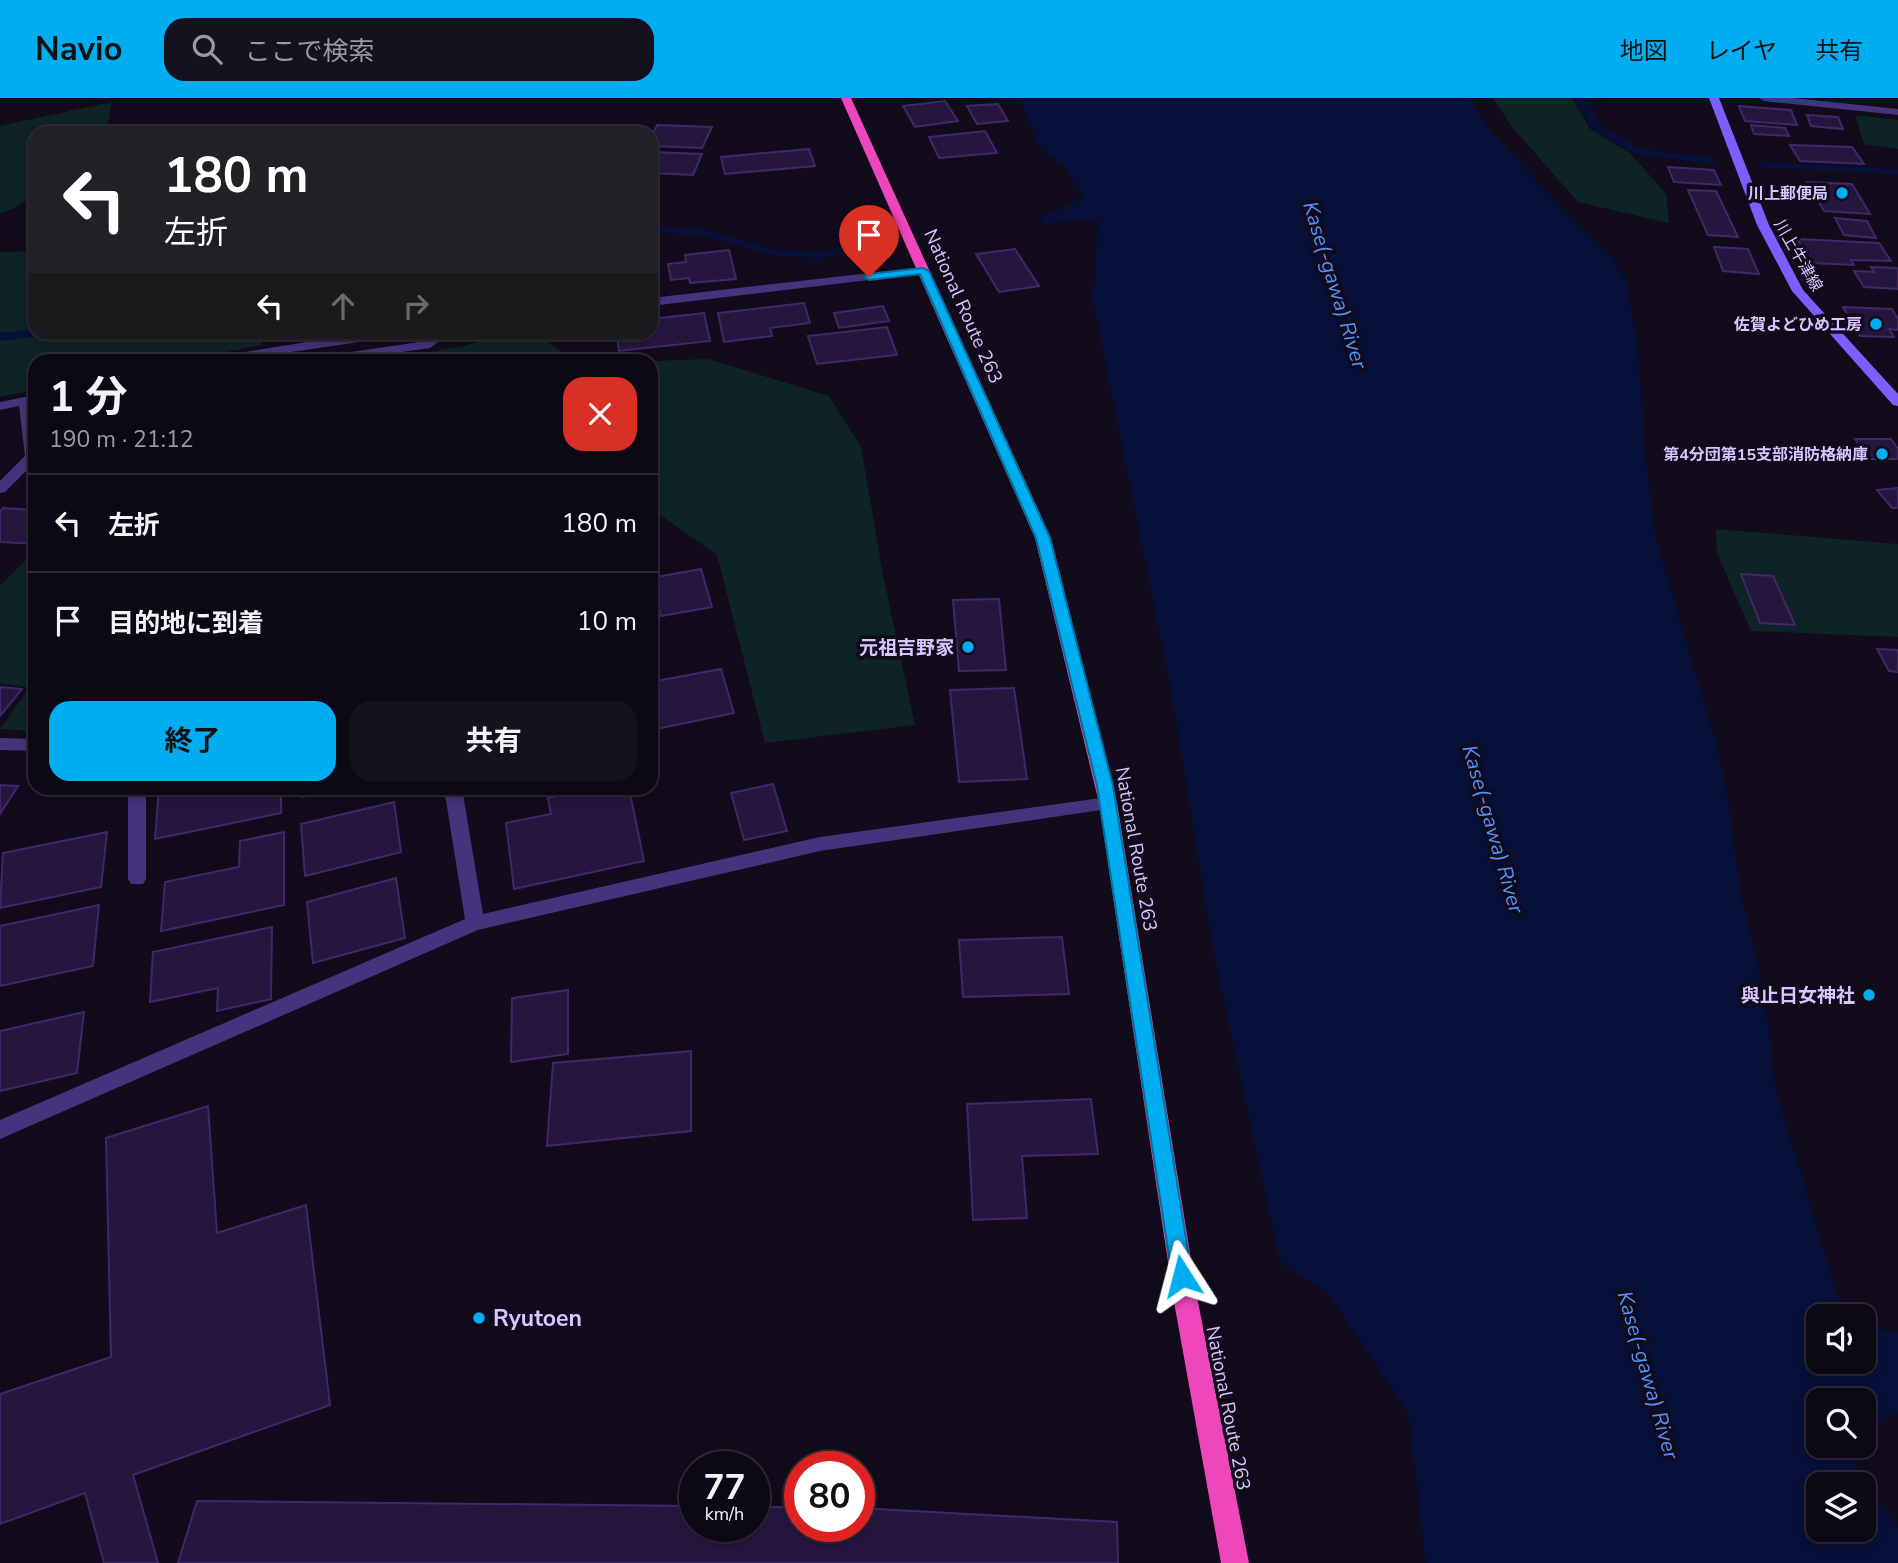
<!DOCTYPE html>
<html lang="ja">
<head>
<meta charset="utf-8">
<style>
  :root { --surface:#0d0815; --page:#16111e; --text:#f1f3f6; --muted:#9a9aa0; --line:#2d2934; --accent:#00adf1 }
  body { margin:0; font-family:"Nunito Sans","Noto Sans JP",sans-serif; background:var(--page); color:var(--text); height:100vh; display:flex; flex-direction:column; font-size:26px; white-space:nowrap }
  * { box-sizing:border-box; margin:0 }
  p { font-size:23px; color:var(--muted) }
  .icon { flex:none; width:38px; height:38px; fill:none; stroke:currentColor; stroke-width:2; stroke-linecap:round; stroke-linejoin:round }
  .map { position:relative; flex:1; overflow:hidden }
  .panel { position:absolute; left:28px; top:256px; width:630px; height:441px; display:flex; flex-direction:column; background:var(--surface); border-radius:21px; box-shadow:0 4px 10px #0003,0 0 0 2px var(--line) }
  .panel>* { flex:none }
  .guide { position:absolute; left:28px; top:28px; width:630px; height:214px; border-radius:21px; box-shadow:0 4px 10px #0003,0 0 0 2px var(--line); background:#202124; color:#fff; overflow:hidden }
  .controls { position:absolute; left:1806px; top:1206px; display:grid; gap:14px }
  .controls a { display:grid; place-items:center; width:70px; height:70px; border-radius:14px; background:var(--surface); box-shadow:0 4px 10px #0003,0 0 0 2px var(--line); font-size:35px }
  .speed { position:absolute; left:679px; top:1353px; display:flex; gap:14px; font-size:35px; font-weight:700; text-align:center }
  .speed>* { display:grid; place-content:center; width:91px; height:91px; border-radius:50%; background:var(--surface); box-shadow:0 4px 10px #0003,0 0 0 2px var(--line); line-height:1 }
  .speed small { font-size:18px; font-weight:400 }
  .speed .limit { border:10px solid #d22; background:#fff; color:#111 }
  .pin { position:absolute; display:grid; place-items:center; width:60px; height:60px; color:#fff; margin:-72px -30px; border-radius:50% 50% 50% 0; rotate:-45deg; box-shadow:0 0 7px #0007 }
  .pin .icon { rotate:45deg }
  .me { position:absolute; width:77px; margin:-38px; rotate:351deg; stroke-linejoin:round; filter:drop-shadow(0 0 5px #0008) }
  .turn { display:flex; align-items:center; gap:24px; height:147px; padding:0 21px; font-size:32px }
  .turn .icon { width:91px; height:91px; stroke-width:2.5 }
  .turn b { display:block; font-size:49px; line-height:60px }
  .lanes { display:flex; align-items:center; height:66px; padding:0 21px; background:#0003; justify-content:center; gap:35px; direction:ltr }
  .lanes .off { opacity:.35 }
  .round { display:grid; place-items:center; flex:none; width:74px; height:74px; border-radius:21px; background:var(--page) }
  .overview { display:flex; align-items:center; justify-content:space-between; height:119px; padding:0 21px }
  h1 { font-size:42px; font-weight:700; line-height:52px }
  .action { display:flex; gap:14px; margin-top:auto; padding:14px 21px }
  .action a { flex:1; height:80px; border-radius:21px; background:var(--accent); color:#111; font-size:28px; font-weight:700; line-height:80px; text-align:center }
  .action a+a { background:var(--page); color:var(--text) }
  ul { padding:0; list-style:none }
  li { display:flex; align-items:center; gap:21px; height:98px; padding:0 21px; border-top:2px solid var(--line) }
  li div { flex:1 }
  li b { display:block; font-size:26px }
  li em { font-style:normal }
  header { display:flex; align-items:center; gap:42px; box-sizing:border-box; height:98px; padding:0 35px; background:var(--accent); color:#111 }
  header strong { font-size:33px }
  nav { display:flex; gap:38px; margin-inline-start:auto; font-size:24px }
  .search { width:490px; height:63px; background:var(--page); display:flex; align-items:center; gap:18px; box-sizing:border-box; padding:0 24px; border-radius:21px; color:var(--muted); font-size:26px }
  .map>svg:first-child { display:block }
  .green { fill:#0e2326 }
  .water { fill:#071039; fill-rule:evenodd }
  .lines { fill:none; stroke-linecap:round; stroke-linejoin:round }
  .stream { fill:#071039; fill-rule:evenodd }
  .building { fill:#25163e; stroke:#41276a; stroke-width:2 }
  .minor { fill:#44347d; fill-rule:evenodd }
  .secondary { fill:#7e5dff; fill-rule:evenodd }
  .trunk { fill:#ee47bc; fill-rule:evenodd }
  .route { fill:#00adf1; stroke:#00709d; stroke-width:2 }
  .poi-dot { fill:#00adf1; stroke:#110b1c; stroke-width:2.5 }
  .labels { text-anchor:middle; stroke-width:7; stroke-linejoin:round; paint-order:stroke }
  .far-poi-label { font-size:16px; font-weight:bold; fill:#d7c6ff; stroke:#110b1c; text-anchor:end }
  .far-street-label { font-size:16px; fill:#d7c6ff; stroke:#110b1c }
  .street-label { font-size:19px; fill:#d7c6ff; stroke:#110b1c }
  .poi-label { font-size:19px; font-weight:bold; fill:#d7c6ff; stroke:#110b1c; text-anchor:end }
  .water-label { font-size:21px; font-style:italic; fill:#5491ff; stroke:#110b1c }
  .near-poi-label { font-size:23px; font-weight:bold; fill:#d7c6ff; stroke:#110b1c; text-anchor:start }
</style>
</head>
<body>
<header>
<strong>Navio</strong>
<div class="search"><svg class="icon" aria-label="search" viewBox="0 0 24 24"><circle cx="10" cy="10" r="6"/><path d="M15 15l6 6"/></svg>ここで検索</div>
<nav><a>地図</a><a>レイヤ</a><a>共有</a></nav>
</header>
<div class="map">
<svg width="1898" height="1465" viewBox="0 0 1898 1465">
  <rect width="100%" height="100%" fill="#110b1c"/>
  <path class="green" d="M1493 0H1572L1589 30 1630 55 1666 96 1669 125 1578 104 1512 29Z
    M112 4 106 35H35V97L13 111 0 115V28Z
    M1855 17 1898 22V51L1864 46Z
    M35 153V234L262 235V247L183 262H35V292L0 299V154Z
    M515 235H535L573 262H384L463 248Z
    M708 261 829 298 861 349 883 477 915 627 765 645 717 457 660 417 651 413V263Z
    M1716 431 1898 446V539L1751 533 1717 455Z
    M35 453V633L0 631 30 589 0 586V488Z"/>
  <path class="water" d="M1020 0H1469L1489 31 1574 122 1609 155 1627 187 1638 254 1646 363 1656 442 1717 648 1730 714 1739 786 1764 896 1776 994 1842 1214 1846 1218H1818V1264H1864V1225L1898 1236V1316L1889 1317 1864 1339V1302H1818V1348H1858L1856 1368 1898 1430V1465H1426L1409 1323 1405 1310 1328 1195 1285 1169 1279 1160 1212 847 1173 604 1093 203 1098 125 1092 121 1042 126 1041 119 1081 101 1082 96 1065 69 1039 50ZM1818 1386H1864V1432H1818Z"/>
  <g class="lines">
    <path class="stream" d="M1575 0H1585L1601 27 1641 51 1712 60 1717 63 1712 66 1634 56 1593 31Z
      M1764 64 1898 71V77L1760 69 1759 67Z
      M651 128 705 132 777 152 821 154 857 145 863 148 821 160 777 158 704 138 651 134Z
      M35 231V234H48L42 238 0 243V235Z"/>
  </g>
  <path class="building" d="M945 3 958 23 915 29 903 8Z
    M998 6 1008 23 977 26 967 8Z
    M1739 8 1791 12 1797 27 1745 23Z
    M1807 17 1838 19 1843 31 1811 28Z
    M657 27 712 29 702 50 651 48V39Z
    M1751 27 1785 30 1789 38 1754 36Z
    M985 33 997 55 939 60 929 39Z
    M1790 47 1852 49 1864 66 1800 63Z
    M809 51 815 68 725 76 721 59Z
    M651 54 702 56 693 77 651 75Z
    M1668 69 1714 72 1721 87 1674 84Z
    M1807 84 1852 86 1870 116 1824 113Z
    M1688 92 1716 93 1738 139 1708 137Z
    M1835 120 1867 123 1876 140 1844 137Z
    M1797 141 1879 145 1891 163 1851 162 1854 167 1811 165Z
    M1714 149 1748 151 1759 176 1723 173Z
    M1015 151 1039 188 999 194 976 156Z
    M729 152 736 181 690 185 689 180 671 182 668 166 686 164 685 157Z
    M1871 169 1898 170V191L1864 189 1854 173 1874 174Z
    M804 205 810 225 770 230 772 238 724 244 718 215Z
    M883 208 889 223 839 230 834 215Z
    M1843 209 1892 211 1898 221V232L1889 231 1894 239 1860 238Z
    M704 215 710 243 619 253 617 238 575 243 574 234H651V221Z
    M887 229 897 257 817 266 808 238Z
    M1855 341H1891L1898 351V361H1868Z
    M1898 390V410H1892L1877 392Z
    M3 410 35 412V446L0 444V414Z
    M701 471 712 509 661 518 651 480Z
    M1741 476 1773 478 1795 527 1760 525Z
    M999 501 1006 572 959 573 953 502Z
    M1877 551 1898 552V574L1889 573Z
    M721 571 734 615 656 631 651 609V584Z
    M0 589 22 591 0 618Z
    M1014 590 1027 681 959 684 950 592Z
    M773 686 787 733 744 742 731 695Z
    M0 687 18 688 0 716Z
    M159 690H281V715L155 741Z
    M301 690H343L302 699Z
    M597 690H629L644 763 514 791 506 725 551 716 548 700Z
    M394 704 401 754 305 778 301 726Z
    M107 734 101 789 0 810 3 755Z
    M284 734V807L161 833 165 784 239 769 240 743Z
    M396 780 405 840 313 865 307 804Z
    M99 807 93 868 0 888V828Z
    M272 829 271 901 217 913 218 890 150 904 153 854Z
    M1062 839 1069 896 963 899 959 842Z
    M568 892V956L511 964 512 900Z
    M84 914 77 975 0 993V933Z
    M691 953V1033L547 1048 553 965Z
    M1091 1001 1098 1056 1022 1058 1027 1120 973 1122 967 1006Z
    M208 1008 217 1135 306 1107 330 1307 133 1377 158 1465H104L85 1395 0 1426V1296L111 1259 106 1040Z
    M197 1403 695 1408V1428H754V1409H800V1428H859V1410L1117 1424 1118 1465H178Z"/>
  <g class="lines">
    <path class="minor" d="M1759 0H1792L1898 11V17L1764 3Z
      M923 169 927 171V175L651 208V200Z
      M369 234H406L400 238 237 262H214L220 258Z
      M437 234H451L430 250 346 262H318L324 258 426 243Z
      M35 297V305L32 306 35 364 5 394 0 395V383L25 358 19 308 0 312V304Z
      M0 640 35 641V653L0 652Z
      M128 690H146V781L143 786H131L128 781Z
      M444 690H462L483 816 820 739 1108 699 1114 700 1117 705 1114 710 1108 711 820 753 478 832 0 1041V1022L465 821Z"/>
    <path class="secondary" d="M1709 0H1719L1769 127 1803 192 1898 296V308L1893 307 1792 193 1757 127Z"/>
    <path class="trunk" d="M841 0H851L1051 440 1117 705 1198 1204 1249 1465H1221L1174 1204 1099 705 1035 440Z"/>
  </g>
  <path class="route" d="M923 170 929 173 1050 440 1113 688 1192 1178 1189 1185 1182 1187 1175 1185 1172 1178 1097 688 1036 440 920 176 869 182 864 179 869 176Z"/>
  <g class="poi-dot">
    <circle cx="1842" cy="95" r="7"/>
    <circle cx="1876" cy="226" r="7"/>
    <circle cx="1882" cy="356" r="7"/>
    <circle cx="968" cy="549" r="7"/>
    <circle cx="1869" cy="897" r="7"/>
    <circle cx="479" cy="1220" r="7"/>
  </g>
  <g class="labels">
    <g class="far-poi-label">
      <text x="1828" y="101">川上郵便局</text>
      <text x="1862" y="232">佐賀よどひめ工房</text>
      <text x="1868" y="362">第4分団第15支部消防格納庫</text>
    </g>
    <g class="far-street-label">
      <text transform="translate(1799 157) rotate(60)" y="6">川上牛津線</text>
    </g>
    <g class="street-label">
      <text transform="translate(964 208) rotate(66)" y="7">National Route 263</text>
      <text transform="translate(1137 751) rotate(80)" y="7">National Route 263</text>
      <text transform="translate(1229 1310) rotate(79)" y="7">National Route 263</text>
    </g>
    <g class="poi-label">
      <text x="954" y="556">元祖吉野家</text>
      <text x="1855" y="904">與止日女神社</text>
    </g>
    <g class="water-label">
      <text transform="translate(1335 187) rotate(73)" y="7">Kase(-gawa) River</text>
      <text transform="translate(1493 731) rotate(74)" y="7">Kase(-gawa) River</text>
      <text transform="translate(1648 1277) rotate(74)" y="7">Kase(-gawa) River</text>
    </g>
    <g class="near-poi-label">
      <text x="493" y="1228">Ryutoen</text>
    </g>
  </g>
</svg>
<div class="controls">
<a><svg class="icon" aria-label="sound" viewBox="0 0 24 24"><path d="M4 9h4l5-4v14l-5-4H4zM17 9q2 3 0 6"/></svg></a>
<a><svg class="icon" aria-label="search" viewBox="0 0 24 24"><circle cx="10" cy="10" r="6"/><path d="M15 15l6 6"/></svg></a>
<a><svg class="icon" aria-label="layers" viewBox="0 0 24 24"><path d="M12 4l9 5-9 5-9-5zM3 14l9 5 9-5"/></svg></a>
</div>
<div class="speed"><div>77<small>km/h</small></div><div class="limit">80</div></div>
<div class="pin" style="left:869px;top:179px;background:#d93025"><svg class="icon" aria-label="arrive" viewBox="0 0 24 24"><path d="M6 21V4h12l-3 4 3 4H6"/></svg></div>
<svg class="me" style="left:1182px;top:1178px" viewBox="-20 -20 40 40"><path d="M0-17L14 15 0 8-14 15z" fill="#00adf1" stroke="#fff" stroke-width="4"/></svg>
<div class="guide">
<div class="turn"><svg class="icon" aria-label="left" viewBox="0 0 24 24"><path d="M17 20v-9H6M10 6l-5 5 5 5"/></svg><div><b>180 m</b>左折</div></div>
<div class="lanes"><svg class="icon" aria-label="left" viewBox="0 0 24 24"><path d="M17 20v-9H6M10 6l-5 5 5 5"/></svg><svg class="icon off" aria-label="ahead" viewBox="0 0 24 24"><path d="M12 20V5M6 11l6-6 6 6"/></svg><svg class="icon off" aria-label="right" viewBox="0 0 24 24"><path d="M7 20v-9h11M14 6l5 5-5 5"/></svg></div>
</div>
<section class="panel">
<div class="overview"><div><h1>1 分</h1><p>190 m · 21:12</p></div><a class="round" style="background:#d93025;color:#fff"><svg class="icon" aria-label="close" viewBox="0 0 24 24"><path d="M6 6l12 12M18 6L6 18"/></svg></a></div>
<ul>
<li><svg class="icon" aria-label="left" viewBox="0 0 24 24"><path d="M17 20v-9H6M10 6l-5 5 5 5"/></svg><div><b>左折</b></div><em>180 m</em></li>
<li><svg class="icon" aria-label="arrive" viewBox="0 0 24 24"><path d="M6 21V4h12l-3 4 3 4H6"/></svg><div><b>目的地に到着</b></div><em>10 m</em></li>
</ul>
<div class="action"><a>終了</a><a>共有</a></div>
</section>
</div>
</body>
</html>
